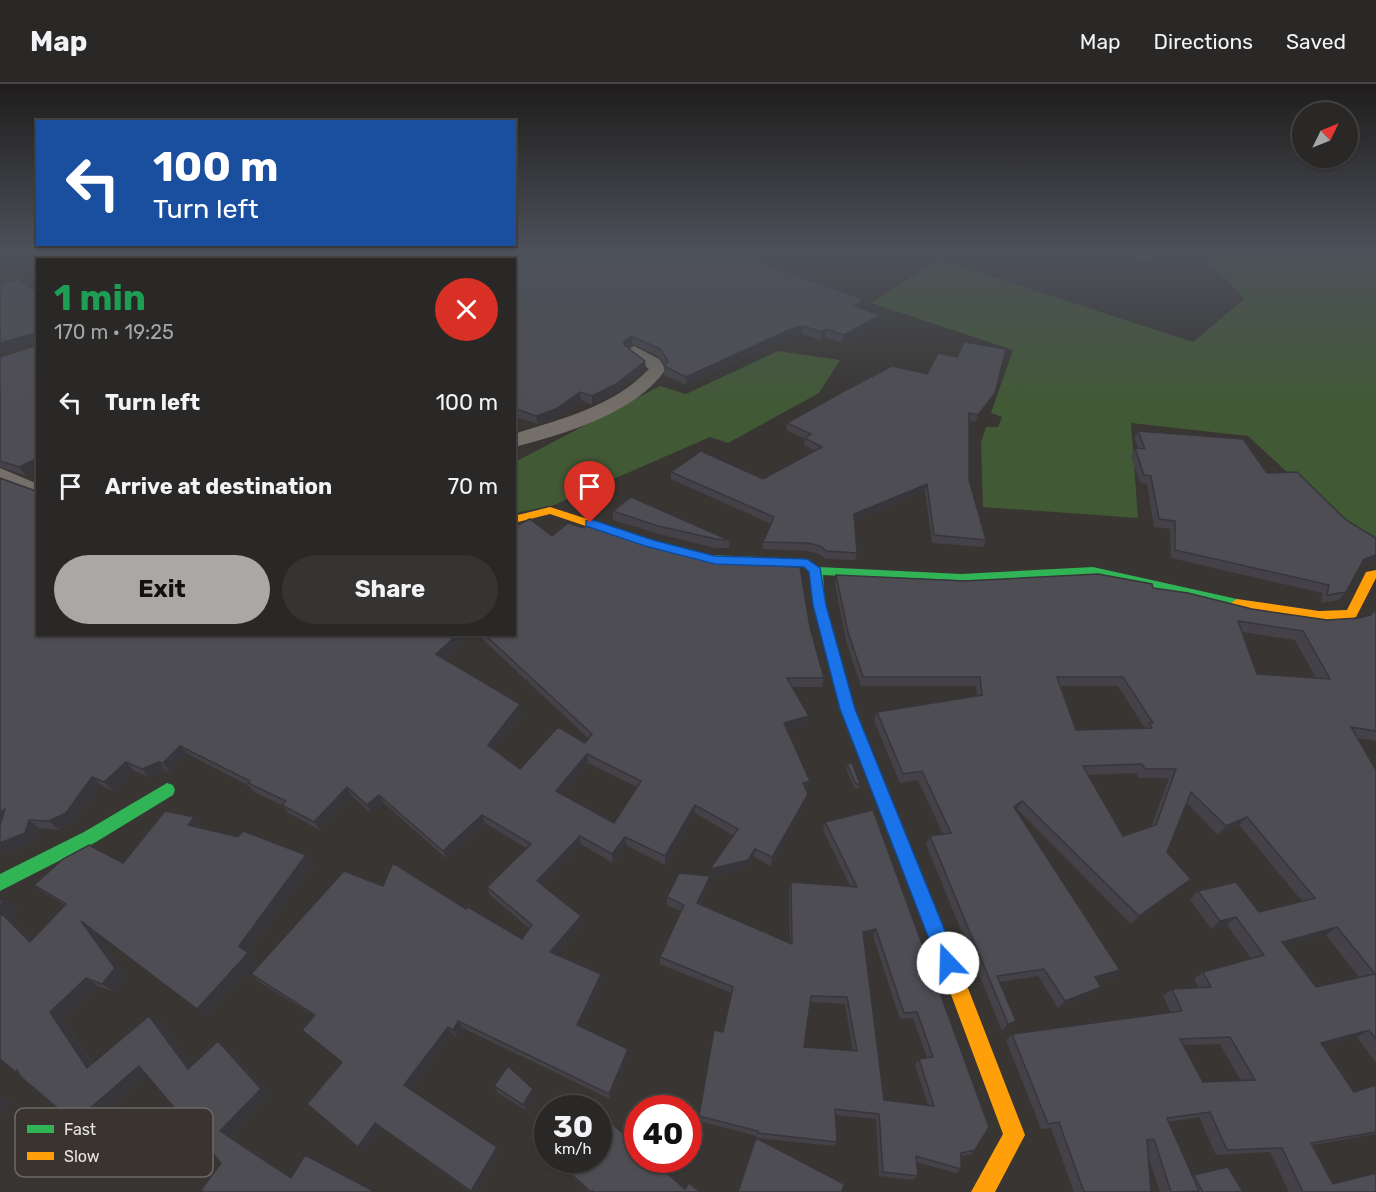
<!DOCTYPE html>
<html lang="en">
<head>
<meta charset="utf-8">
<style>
  :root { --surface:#2a2826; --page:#363432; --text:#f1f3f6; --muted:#a5a6a7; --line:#464443; --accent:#aaa7a4 }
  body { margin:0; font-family:Rubik,sans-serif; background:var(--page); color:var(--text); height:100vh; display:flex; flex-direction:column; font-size:22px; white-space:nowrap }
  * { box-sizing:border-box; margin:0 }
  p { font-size:20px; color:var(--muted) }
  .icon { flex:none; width:33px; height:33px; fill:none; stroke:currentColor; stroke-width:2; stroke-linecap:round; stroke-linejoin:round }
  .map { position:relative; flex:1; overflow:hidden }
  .details { position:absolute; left:36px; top:174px; width:480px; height:378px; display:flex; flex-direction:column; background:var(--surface); border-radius:0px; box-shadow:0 2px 4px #0004,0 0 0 2px var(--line) }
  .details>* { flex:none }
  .hud { position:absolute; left:36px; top:36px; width:480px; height:126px; border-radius:0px; box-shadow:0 2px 4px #0004,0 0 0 2px var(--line); background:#1a4fa0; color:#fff; overflow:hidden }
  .needle { width:39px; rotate:47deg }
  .fabs { position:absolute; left:1292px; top:18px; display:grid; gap:12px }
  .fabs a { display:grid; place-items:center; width:66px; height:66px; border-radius:50%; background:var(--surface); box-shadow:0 2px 4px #0004,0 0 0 2px var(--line); font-size:30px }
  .speed { position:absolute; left:534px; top:1011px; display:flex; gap:12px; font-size:30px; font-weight:700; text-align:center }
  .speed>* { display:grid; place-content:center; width:78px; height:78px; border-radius:50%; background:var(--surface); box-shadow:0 2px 4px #0004,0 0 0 2px var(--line); line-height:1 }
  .speed small { font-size:15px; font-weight:400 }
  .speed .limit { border:9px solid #d22; background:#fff; color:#111 }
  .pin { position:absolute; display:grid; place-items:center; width:51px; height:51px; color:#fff; margin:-62px -26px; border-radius:50% 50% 50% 0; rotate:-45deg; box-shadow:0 0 6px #0007 }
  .pin .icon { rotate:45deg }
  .me { position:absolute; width:66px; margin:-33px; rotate:339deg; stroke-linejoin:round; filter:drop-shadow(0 0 4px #0008) }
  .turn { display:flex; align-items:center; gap:21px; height:126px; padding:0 18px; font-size:27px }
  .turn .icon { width:78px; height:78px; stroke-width:2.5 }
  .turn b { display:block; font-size:42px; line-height:51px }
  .round { display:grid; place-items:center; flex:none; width:63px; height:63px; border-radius:32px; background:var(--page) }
  .overview { display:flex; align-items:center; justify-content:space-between; height:102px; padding:0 18px }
  h1 { font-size:36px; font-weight:700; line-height:45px; color:#1e9e55 }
  .button { display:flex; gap:12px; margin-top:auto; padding:12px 18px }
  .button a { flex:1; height:69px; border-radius:36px; background:var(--accent); color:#111; font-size:24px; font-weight:700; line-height:69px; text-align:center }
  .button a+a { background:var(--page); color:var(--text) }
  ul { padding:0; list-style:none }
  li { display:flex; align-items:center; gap:18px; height:84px; padding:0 18px }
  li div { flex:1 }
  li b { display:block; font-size:22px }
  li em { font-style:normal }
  header { display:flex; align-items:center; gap:36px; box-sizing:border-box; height:84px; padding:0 30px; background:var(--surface); border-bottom:2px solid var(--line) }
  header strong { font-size:28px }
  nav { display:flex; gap:33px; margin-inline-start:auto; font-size:21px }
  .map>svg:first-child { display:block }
  .green { fill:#425935 }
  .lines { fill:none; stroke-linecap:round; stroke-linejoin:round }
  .street { fill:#746f68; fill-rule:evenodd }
  .fast { fill:#30b455; fill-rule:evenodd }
  .slow { fill:#ff9f0a; fill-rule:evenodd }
  .wall { fill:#444248; fill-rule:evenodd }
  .shaded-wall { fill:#37363b }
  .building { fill:#4f4d54; stroke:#37363b; stroke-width:1.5; fill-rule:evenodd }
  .route { fill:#1a73e8; stroke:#114b97; stroke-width:1.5 }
  .key { fill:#3a3430; stroke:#6e6965; stroke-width:1.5 }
  .key-label { font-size:16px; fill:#e8e5e2 }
</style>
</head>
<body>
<header>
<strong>Map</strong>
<nav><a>Map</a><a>Directions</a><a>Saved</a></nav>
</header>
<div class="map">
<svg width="1376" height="1108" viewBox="0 0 1376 1108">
  <rect width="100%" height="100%" fill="#383532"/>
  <path class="green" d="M1194 170H1376V457L1351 447 1248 352 1131 339 1138 434 983 423 981 359 986 343H998L1002 333 991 329 1013 266 872 219 938 175 1193 258 1244 215 1208 175Z
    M778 267 840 276 819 309 728 359 710 353 554 421 515 429V378L660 302 686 310Z"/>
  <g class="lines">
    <path class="street" d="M200 170H220L208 176H186Z
      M1134 170H1161C1155 176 1138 177 1134 170Z
      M634 262 659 275 666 285C636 329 565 350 514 363V350C563 334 613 323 649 285L626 267Z
      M0 384 38 400V414L0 398Z"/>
    <path class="fast" d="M710 471 807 475 819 483 961 490 1093 483 1237 515 1243 519 1237 523 1093 491 961 498 823 491 825 521 855 625 949 857 947 864 940 866 933 864 931 857 841 625 813 521 810 488 804 483 706 478 704 475Z
      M167 699 173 701 175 706 173 711 96 758 0 807V790L84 748Z"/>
    <path class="slow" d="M550 423 653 456 714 472 716 475 710 479 645 462 550 430 514 439V432Z
      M1376 486V494L1356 533 1351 535 1319 537 1237 523 1231 519 1237 515 1319 527 1347 526 1366 488Z
      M940 848 947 850 1025 1051 995 1108H971L1003 1050 931 857 933 850Z"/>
  </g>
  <path class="wall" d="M215 170H411L409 171 865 216 864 224 862 225 880 231 878 239 842 259 825 253 821 256 802 250 790 253 686 301 664 291V282L665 281 660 273 633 260 628 263 645 277 646 285 618 307 592 321 581 316 557 334 538 340 516 333Z
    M0 200 38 210V386L26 392 0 383V273L35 262V258L0 269Z
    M993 316 975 338 969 336V396L986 456 983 463 932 459 925 407 854 437 857 469 855 476 825 475 819 470 807 467 763 465V458L771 440 671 395V388L763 395 815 367 804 361 805 355 786 346 787 339Z
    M1138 347 1267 389 1376 454V475L1373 478 1360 482 1346 508 1339 516 1321 519 1322 509 1171 474 1170 445 1154 443 1147 400 1140 399 1131 372 1135 364H1138L1134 354Z
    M613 427 729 456V464H715L659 450 613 436Z
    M552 452 810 543 824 594 822 603H793L807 641 787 646 808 706H806V719L771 782 754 773 747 784 710 794V799L700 820 790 859 789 805 791 798 850 802 823 746 825 738 873 726 975 1066 970 1071 961 1072V1085L956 1089 916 1078 918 1092 913 1096 879 1092 876 1035 835 1031 837 1058 834 1062 756 1054 757 1052 699 1037V1032L723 948 732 909 660 880V873L681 827 667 821V813L710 792V785L734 752 695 729 665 781 626 761 613 779 581 760 543 801 581 832 583 840 556 871 601 890 603 897 581 943 629 971 610 1015 463 944 457 953 452 949 411 1005 500 1067 477 1108H471L381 1044 364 1067 342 978 302 946 314 932 258 897 251 890 383 802 466 825 522 855 530 845 490 811 487 803 526 764 485 739 447 775 384 719 371 729 352 712 320 746 288 729 282 721 254 708 249 702 188 670 170 688 166 687 149 693 134 687 113 707 101 701 75 737 59 746 39 744 35 757 4 770 38 550H472L444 575 523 629 494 666 520 685 585 659 588 654 477 550H514ZM588 679 637 703 614 739 562 711ZM873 852 900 935 913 934 927 974 919 975 915 981 928 1021 884 1016 864 854ZM810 918 845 920 853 967 804 963Z
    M836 491 1153 504 1252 525 1327 536 1359 534 1370 531 1376 527V657L1357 654 1376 686V979L1357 953 1323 962 1354 1008 1376 1001V1050L1313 1061 1333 1100 1376 1108H1289L1270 1068 1216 1071 1199 1033 1169 1038 1193 1092 1228 1083 1243 1108H1160L1148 1072 1151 1108H1074L1051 1044 1041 1045 1006 956 1012 950 1171 929 1163 912 1172 905 1199 904 1194 895 1203 888 1251 874 1227 841 1211 845 1190 815 1198 807 1259 828 1302 817 1239 741 1218 751 1187 719 1167 768 1182 803 1131 840 1017 725 1016 726 1120 886 1113 893 1098 897 1101 903 1094 910 1058 924 1038 892 999 898 1010 943 1002 947 926 760 930 752 943 750 918 696 900 699 874 637 877 628 977 612 976 602H861L846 557 835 500ZM1242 548 1295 556 1316 594 1257 590ZM1061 602H1118L1145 644 1076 646ZM1136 689 1139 694H1169L1151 743 1123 752 1088 691ZM1326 851 1359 893 1316 903 1285 862ZM1220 960 1241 997 1203 998 1184 961Z
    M847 680 860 700 859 704 855 705 846 685Z
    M203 743 202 744 306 771 313 781 248 869 257 878 207 932 92 845 127 893 114 908 98 902 63 936 93 979 149 932 161 939 192 982 228 964 270 1011 231 1053 292 1093 375 1108H204L221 1079 147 992 88 1044 0 817 17 824 13 837 32 856 65 821 46 810 34 801 123 779Z
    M494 1002 536 1011 527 1027 498 1009Z
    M556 1076 685 1105 700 1108H589L559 1080Z"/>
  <path class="shaded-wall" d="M865 216 864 224 853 230 854 222Z
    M880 231 878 239 842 259 844 251Z
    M803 242 802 250 790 253 686 301V293L791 245Z
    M826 245 825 253 821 256 822 248Z
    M32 250 37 258 0 269V259Z
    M632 252 633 260 625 265 624 257Z
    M645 277 646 285 618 307 592 321V312Z
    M580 308 581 316 557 334 538 340 536 332Z
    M995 309 993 316 975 338 978 331Z
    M38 374V386L26 392 19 383Z
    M927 400 925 407 852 438 854 430Z
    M1376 471V475L1373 478 1357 483 1364 475Z
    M458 550H472L439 579 436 570Z
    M520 620 523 629 491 670 488 661Z
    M809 632 807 641 782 648 784 639Z
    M180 662 188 670 170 688 163 679Z
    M587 670 588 679 558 716 556 707Z
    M126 678 134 687 113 707 104 698Z
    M159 678 166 687 149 693 142 685Z
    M92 693 101 701 75 737 59 746 49 737Z
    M810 697 808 706 801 707 803 699Z
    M347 703 352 712 320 746 314 738Z
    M808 710 806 719 771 782 772 773Z
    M379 711 384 719 371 729 367 721Z
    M1022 717 1017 725 1009 732 1014 723Z
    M695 721V729L665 781V772Z
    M5 725 0 743V728Z
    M482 731 485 739 447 775 443 767Z
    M194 733 203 743 197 750 188 741Z
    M1247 733 1239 741 1218 751 1226 742Z
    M29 736 39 744 35 757 4 770 0 767V759Z
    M580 752 581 760 539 805 537 797Z
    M625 753 626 761 613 779 612 770Z
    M755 765 754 773 747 784 710 794V799L697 826V819L710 792V785Z
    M306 771 313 781 248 869 257 878 207 932 197 925 239 862Z
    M1191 795 1182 803 1131 840 1139 832Z
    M4 814 17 824 13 837 42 866 0 835V827Z
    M581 832 583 840 552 875 550 868Z
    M1236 833 1227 841 1211 845 1220 837Z
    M81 837 92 845 127 893 114 908 102 900Z
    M1337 843 1326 851 1272 866 1282 858Z
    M876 845 873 852 860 855 863 848Z
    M1120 886 1113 893 1088 900 1095 893Z
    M601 890 603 897 579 948 577 941Z
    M86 894 98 902 63 936 100 991 87 984 50 928Z
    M1101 903 1094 910 1058 924 1065 917Z
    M149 932 161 939 199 992 188 985Z
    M458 937 463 944 457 953 453 946Z
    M1016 937 1010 943 1002 947 1008 940Z
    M448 943 452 949 410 1006 404 1001Z
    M1369 946 1357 953 1310 966 1321 959Z
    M218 957 228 964 270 1011 231 1053 301 1099 291 1094 220 1047Z
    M628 965 629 971 610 1015 609 1010Z
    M139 982 150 989 88 1044 74 1038Z
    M533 1005 536 1011 527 1027 523 1021Z
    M0 1012 13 1017 0 1033Z
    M375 1039 381 1044 364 1067 358 1063Z
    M497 1063 500 1067 477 1108H472L471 1107Z"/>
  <path class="building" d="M215 170H399L422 171 425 170H728L758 177 865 216 854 222 880 231 844 251 826 245 822 248 803 242 791 245 686 293 664 282 668 277 660 265 632 252 624 257V261L645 277 618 299 592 312 580 308 556 325 536 332 514 324V176H195Z
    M18 195 38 210V374L19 383 0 377V273L35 262V252L32 250 0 259V200Z
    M964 258 1006 265 995 309 978 331 969 329V396L986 456 934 451 927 400 854 430 857 469 826 467 820 462 808 459 763 458 774 433 671 388 701 367 763 395 822 363 805 354 811 350 787 339 844 307 892 282 927 290 938 269 957 273Z
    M1138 347 1243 355 1267 389 1297 388 1346 436 1376 454V471L1364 475 1346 508 1327 511 1329 501 1175 466V437L1159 435 1151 392 1144 391 1135 364 1145 365Z
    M0 394 33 406 38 409V550H458L436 570 520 620 488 661 520 685 558 643 585 659 592 650 484 550H514V443L530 435 552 452 568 439 584 444 586 442 638 459 715 479 800 483 810 543 824 594H787L809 632 784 639 810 697 803 699 808 710 772 773 755 765 748 776 710 785 738 745 695 721 665 772 625 753 612 770 580 752 537 797 581 832 550 868 601 890 577 941 628 965 609 1010 458 937 453 946 448 943 404 1001 497 1063 471 1107 375 1039 358 1063 307 1020 342 978 302 946 315 931 251 890 344 787 383 802 393 779 466 825 468 823 522 855 532 841 487 803 531 760 482 731 443 767 379 711 367 721 347 703 314 738 282 721 286 717 248 699 250 697 180 662 163 679 159 678 142 685 126 678 104 698 92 693 66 729 49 737 29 736 25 749 0 759V741L5 725 0 728ZM587 670 641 697 614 739 556 707Z
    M631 413 729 456 716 455 658 442 613 427Z
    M1098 490 1152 500 1153 504 1188 509 1252 525 1327 536 1359 534 1371 531 1373 528 1376 527V647L1351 643 1376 686V955L1369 946 1321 959 1354 1008 1376 1001V1048L1311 1059 1333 1100 1376 1089V1108H1302H1303L1282 1064 1227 1066 1210 1028 1167 1034 1199 1107 1171 1108 1154 1055 1147 1056 1151 1108H1084L1059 1038 1048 1040 1012 950 1182 927 1172 905 1211 903 1203 888 1264 871 1236 833 1220 837 1198 807 1236 798 1259 828 1315 814 1247 733 1226 742 1191 708 1167 768 1191 795 1139 832 1022 717 1014 723 1120 886 1095 893 1101 903 1065 917 1044 885 997 892 1016 937 1008 940 930 752 951 749 922 687 903 690 877 628 982 611 980 593H863L848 548 836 491 964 497ZM1238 537 1303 547 1330 595 1257 590ZM1057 593H1123L1153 639H1149L1152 644 1076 646ZM1142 680 1145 685H1176L1156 741 1123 752 1083 682ZM1337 843 1375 890 1316 903 1282 858ZM1230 953 1255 996 1203 998 1180 955Z
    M852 679 860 700H856L847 680Z
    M873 726 989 1043 975 1066 961 1069V1085L916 1072 918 1092 883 1088 879 1030 835 1025 837 1058 758 1049V1047L699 1032 714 946 723 948 733 903 660 873 684 821 667 813 679 789 710 792 697 819 792 860 791 798 857 803 825 738ZM876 845 904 929 917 928 933 973 919 975 934 1022 884 1016 863 848ZM811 912 847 913 857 967 804 963Z
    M165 727 194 733 188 741 238 753 243 747 306 771 239 862 248 869 197 925 81 837 115 884 102 900 86 894 50 928 87 984 149 932 188 985 218 957 261 1005 220 1047 291 1094 305 1071 375 1108H204L201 1106 221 1079 139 982 74 1038 21 993 17 986 16 988 0 975V832L2 830 30 858 66 820 34 801 63 775 89 761 123 779Z
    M4 814 0 827V817Z
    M508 982 533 1005 523 1021 494 1002Z
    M608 1036 638 1063V1076H652L685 1105 689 1099 700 1108H594L593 1107 591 1108 556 1076H598V1049Z
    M756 1054 844 1100 842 1108H738Z
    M1228 1083 1243 1108H1203L1194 1091Z"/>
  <linearGradient id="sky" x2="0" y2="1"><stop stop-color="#1f1d1c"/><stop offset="0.52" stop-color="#4d515a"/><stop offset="1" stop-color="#4d515a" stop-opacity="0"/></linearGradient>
  <rect width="1376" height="325" fill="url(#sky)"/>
  <path class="route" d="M590 435 653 456 715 472 807 475 820 484 826 521 855 625 958 879 955 886 948 889 941 886 840 625 813 521 809 488 804 483 715 480 645 462 586 442V437Z"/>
  <rect x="15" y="1024" width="198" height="69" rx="9" class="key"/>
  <rect x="27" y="1041" width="27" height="8" fill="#30b455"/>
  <rect x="27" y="1068" width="27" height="8" fill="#ff9f0a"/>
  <g class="key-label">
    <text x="64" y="1051">Fast</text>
    <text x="64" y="1078">Slow</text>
  </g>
</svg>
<div class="fabs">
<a><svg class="needle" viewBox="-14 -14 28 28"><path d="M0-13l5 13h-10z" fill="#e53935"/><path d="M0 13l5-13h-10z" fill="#a5a6a7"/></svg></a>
</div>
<div class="speed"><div>30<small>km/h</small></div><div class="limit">40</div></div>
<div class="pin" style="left:590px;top:439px;background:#d93025"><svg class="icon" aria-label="arrive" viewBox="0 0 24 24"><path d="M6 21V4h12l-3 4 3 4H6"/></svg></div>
<svg class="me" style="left:948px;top:879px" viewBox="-20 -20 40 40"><circle r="19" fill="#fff"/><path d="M0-13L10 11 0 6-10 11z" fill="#1a73e8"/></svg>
<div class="hud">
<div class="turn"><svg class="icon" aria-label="left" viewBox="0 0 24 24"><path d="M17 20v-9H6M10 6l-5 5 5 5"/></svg><div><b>100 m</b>Turn left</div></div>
</div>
<section class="details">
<div class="overview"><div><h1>1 min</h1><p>170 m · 19:25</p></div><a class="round" style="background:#d93025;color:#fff"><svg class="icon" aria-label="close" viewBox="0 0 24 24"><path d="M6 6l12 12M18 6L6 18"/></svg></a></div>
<ul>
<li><svg class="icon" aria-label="left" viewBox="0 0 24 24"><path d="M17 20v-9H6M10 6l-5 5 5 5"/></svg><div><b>Turn left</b></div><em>100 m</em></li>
<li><svg class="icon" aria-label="arrive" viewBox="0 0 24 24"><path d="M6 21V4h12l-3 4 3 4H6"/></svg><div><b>Arrive at destination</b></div><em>70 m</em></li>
</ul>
<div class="button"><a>Exit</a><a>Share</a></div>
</section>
</div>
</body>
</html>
